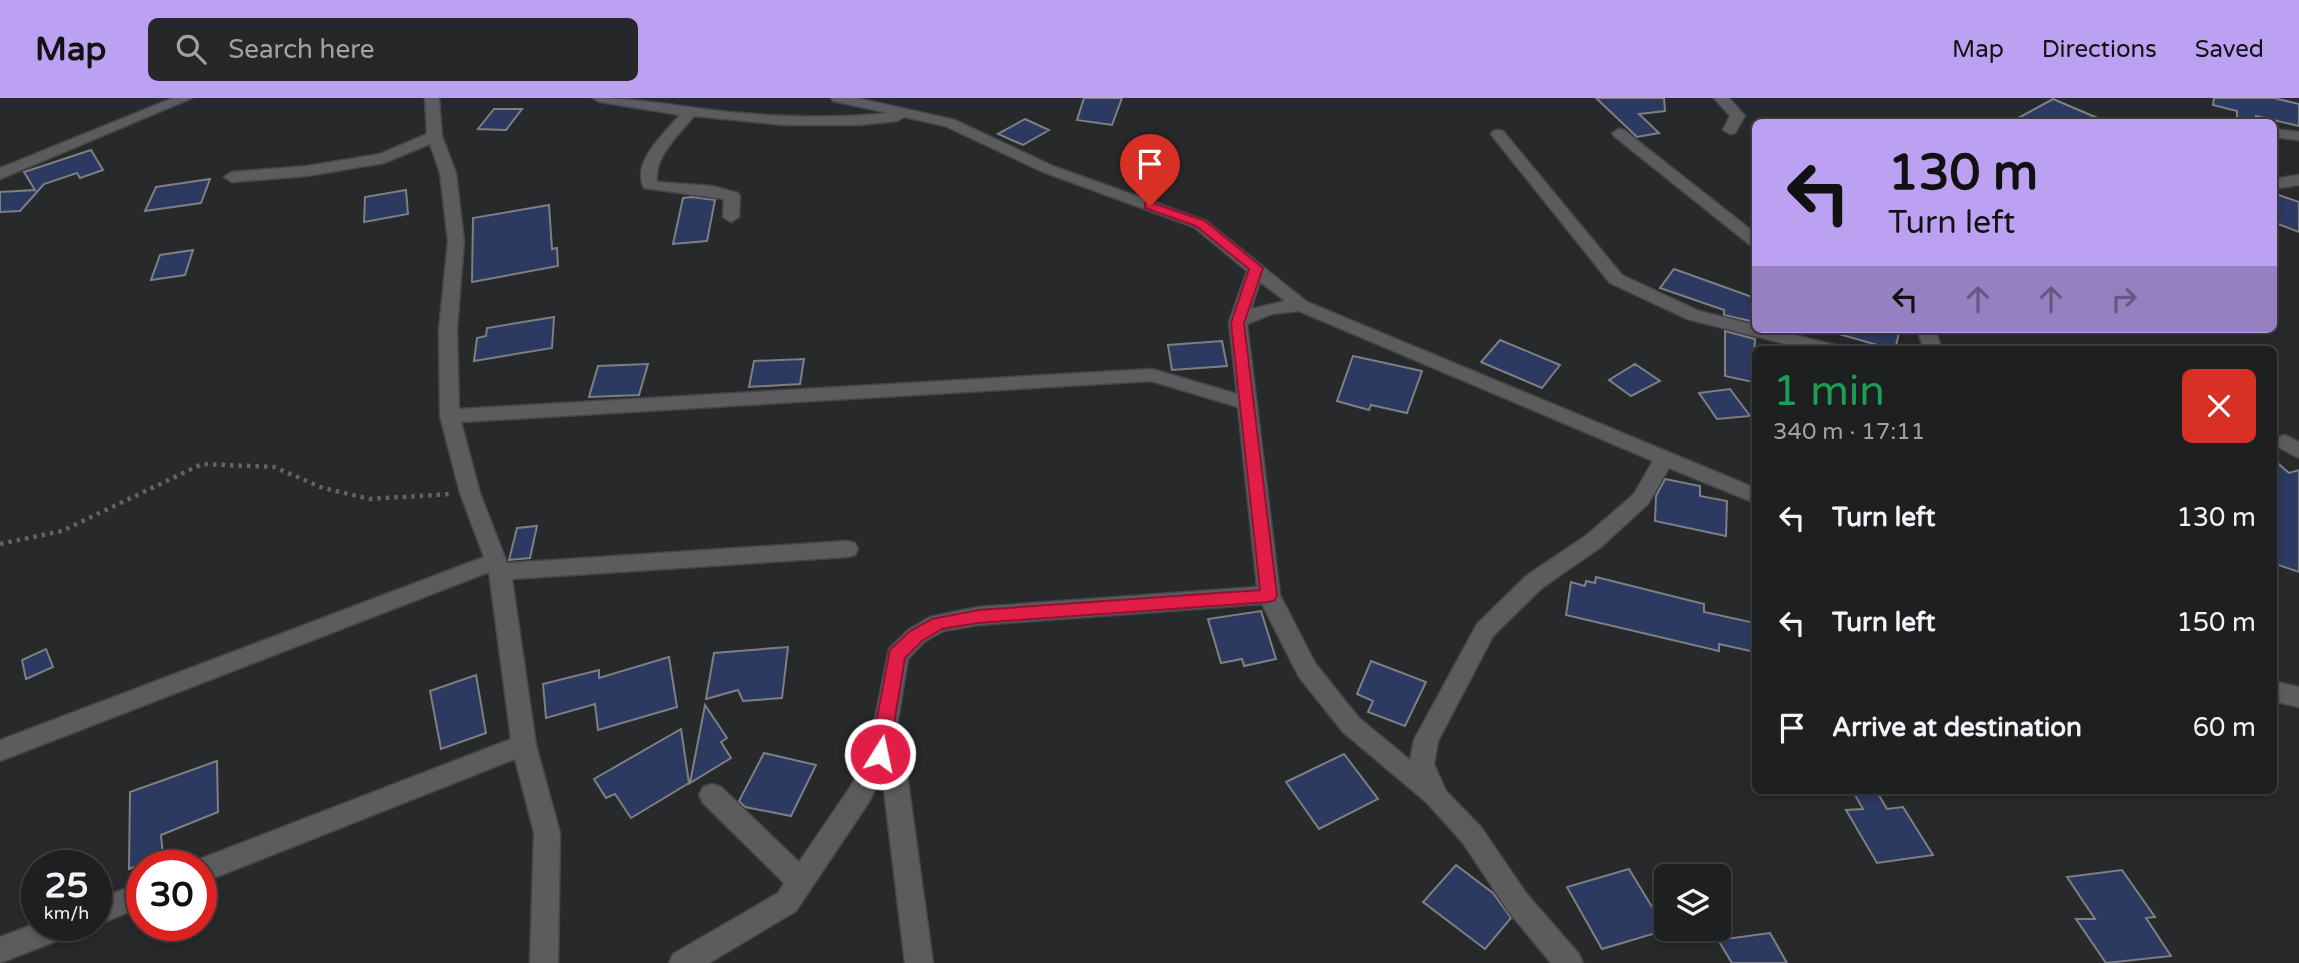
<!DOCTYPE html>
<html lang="en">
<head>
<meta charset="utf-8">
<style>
  :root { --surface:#1e1f20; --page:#262729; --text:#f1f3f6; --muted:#a1a2a5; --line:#3c3d3e; --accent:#bca0f2 }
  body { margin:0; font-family:"Varela Round",sans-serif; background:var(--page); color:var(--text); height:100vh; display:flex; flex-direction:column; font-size:26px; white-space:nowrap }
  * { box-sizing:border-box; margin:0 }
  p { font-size:23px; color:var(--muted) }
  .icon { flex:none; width:38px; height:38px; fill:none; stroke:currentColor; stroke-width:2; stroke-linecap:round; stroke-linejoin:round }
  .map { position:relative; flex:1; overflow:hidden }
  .panel { position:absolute; left:1752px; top:248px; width:525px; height:448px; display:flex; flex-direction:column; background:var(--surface); border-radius:10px; box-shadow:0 4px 10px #0003,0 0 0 2px var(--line) }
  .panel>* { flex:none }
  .hud { position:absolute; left:1752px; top:21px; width:525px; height:214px; border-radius:10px; box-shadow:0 4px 10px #0003,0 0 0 2px var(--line); background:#bca0f2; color:#111; overflow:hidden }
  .tools { position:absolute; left:1654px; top:766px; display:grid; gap:14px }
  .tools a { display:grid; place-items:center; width:77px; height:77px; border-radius:10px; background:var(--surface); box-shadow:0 4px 10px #0003,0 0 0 2px var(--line); font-size:35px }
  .speed { position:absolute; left:21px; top:752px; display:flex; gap:14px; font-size:35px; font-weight:700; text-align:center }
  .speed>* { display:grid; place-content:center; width:91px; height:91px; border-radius:50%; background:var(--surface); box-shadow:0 4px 10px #0003,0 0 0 2px var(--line); line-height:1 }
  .speed small { font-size:18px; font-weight:400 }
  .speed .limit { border:10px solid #d22; background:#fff; color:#111 }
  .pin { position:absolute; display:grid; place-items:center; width:60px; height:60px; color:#fff; margin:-72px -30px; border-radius:50% 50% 50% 0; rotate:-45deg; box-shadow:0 0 7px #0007 }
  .pin .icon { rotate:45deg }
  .me { position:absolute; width:77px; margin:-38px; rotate:10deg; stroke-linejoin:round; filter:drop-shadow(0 0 5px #0008) }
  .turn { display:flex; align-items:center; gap:24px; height:147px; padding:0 21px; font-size:32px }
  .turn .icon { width:91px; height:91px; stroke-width:2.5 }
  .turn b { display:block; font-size:49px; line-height:60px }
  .lanes { display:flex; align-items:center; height:66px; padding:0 21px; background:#0003; justify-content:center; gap:35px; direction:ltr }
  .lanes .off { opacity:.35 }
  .round { display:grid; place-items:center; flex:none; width:74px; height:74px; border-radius:10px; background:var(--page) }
  .summary { display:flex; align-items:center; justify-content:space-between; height:119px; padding:0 21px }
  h1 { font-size:42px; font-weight:600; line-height:52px; color:#1e9e55 }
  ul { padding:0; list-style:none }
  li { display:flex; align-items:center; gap:21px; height:105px; padding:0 21px }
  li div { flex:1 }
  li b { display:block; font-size:26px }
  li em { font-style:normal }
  header { display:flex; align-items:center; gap:42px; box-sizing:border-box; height:98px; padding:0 35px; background:var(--accent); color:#111 }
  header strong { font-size:33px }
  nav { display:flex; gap:38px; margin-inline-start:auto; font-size:24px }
  .search { width:490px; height:63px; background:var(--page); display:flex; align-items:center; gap:18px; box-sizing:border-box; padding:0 24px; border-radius:10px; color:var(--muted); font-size:26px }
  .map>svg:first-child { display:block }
  .building { fill:#2c3961; stroke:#7e7f82; stroke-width:2 }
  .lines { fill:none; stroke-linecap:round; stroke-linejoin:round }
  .minor-casing { stroke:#454547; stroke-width:3 }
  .path { stroke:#636365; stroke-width:4.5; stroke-dasharray:3.5 5; stroke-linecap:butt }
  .minor { fill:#5c5c5f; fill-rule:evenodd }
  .route { fill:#e11d48; stroke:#92132f; stroke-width:2 }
</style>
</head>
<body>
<header>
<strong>Map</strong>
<div class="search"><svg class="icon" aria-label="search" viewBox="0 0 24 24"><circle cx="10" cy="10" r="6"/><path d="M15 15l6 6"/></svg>Search here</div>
<nav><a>Map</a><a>Directions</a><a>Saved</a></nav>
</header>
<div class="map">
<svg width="2299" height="865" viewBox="0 0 2299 865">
  <rect width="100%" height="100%" fill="#28292b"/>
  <path class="building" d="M1084 0H1122L1112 27 1077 22Z
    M1596 0H1664L1665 13 1639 16 1659 35 1637 39Z
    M2214 0H2274L2299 6V28L2256 18V24L2237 22V13L2213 7Z
    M2053 1 2107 24H2011Z
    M494 11H522L506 32 478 31Z
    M1025 21 1049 32 1023 47 998 36Z
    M91 52 103 72 80 80 77 75 44 86 20 113 0 114V94L35 92 24 74Z
    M210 81 201 105 145 113 156 89Z
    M406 92 408 116 364 124 365 99Z
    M2273 95 2299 104V134L2273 124Z
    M692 99 715 102 707 143 673 146 683 100Z
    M549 107 552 151 557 150 558 168 472 184 473 120Z
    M193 152 185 177 151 182 160 157Z
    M1674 171 1755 200V224L1724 217V212L1660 190Z
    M554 219 552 250 474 263 477 240 486 238 487 230Z
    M1840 231H1900L1895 252 1839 236Z
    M1725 233 1755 241 1753 284 1725 278Z
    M1500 242 1560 267 1542 290 1481 264Z
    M1222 243 1227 268 1172 272 1168 247Z
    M1353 258 1422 273 1407 315 1371 307 1369 312 1337 303Z
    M804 261 800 286 749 289 754 263Z
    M648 266 639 297 589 299 598 268Z
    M1635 266 1660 283 1631 298 1609 282Z
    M1730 291 1750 318 1717 321 1699 295Z
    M2273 361 2289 375 2299 372V474L2273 465Z
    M1665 381 1700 388V398L1727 403 1726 438 1655 423 1656 398Z
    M537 428 530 460 509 462 517 430Z
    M1596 479 1704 506V514L1755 525V554L1719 546V553L1566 517 1571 484 1585 488 1586 483 1595 485Z
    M1261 513 1276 561 1244 568 1242 561 1221 565 1208 521Z
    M788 549 782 600 743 603 738 592 706 601 714 555Z
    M46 551 53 569 26 581 22 562Z
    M669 559 677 609 598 632 595 606 546 620 543 586 599 572V580Z
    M1371 563 1426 584 1405 628 1368 614 1373 603 1357 596Z
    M476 577 486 635 441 651 430 593Z
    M705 607 727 640 721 644 731 660 690 685Z
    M681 631 689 685 631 720 615 696 606 700 594 681Z
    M764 655 816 667 791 718 745 709 739 703Z
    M1344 656 1378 701 1319 731 1286 684Z
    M217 663 218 714 161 737 163 758 129 771 130 694Z
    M1877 694 1887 711 1903 709 1933 757 1877 765 1846 712 1863 711 1855 697Z
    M1456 767 1493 795 1511 820 1485 851 1423 804Z
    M1629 771 1666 832 1602 851 1567 789Z
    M2122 772 2155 819 2146 820 2171 858 2106 865 2076 821H2095L2067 779Z
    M1770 835 1787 865H1732L1718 842Z"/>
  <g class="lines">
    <defs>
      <path id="minor" d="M173 0H192L0 81V70Z
        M425 0H439L442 38 456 75 464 143 457 232 459 311 1152 271 1237 296 1229 224 1247 173 1194 129 1043 74 945 28 904 19 897 23 860 27H785L694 18C679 37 654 58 657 84L712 88 738 95 740 98 739 119 731 124 723 119 724 101 644 90C631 64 664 36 680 17L600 4 593 0C633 0 671 7 711 12 770 19 829 21 888 15L833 3 831 0H857L955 22 1053 68 1206 123 1307 204 1755 390V405L1669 370 1648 406 1601 449 1542 490 1493 538 1438 643 1434 666 1446 693 1481 729 1526 795 1579 856 1583 865H1551L1508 813 1463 745 1426 704 1343 634 1299 579 1262 506 978 527 943 533 924 544 908 561 893 652 906 669 933 865H905L882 676 869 704 796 813 709 865H669L673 856 778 795 784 785 703 705 699 697 703 689 712 686 721 689 799 764 851 688 868 655 889 551 908 532 930 519 978 509 1257 489 1238 309 1151 283 461 324 480 395 507 465 847 443 855 445 858 451 855 457 847 459 512 481 536 647 560 735 558 865H530L534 735 515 661 201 785V768H190L192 764 511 641 489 474 0 663V642L484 459 460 395 440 318 439 232 448 143 440 75 430 46 384 65 307 78 232 84 224 79 232 74 307 68 380 56 427 36ZM1260 184 1285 203 1251 211ZM1299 213 1653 363 1634 396 1587 437 1526 478 1477 526 1414 642 1410 662 1359 620 1315 565 1280 497 1247 226 1272 216Z
        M1714 0H1729L1745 18 1735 35 1730 36 1723 32 1730 18Z
        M1619 31 1624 32 1755 135V148L1749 146 1614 38 1612 35Z
        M2273 31 2299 34V42L2273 39Z
        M1498 32 1503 33 1622 177 1699 213 1755 227V231H1771L1839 248 1842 252H1810L1687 221 1610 185 1493 39 1491 36 1493 33Z
        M2299 77V87L2273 91V81Z
        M1917 231H1935L1942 252H1924Z
        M2285 337 2299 344V360L2278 349 2275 344 2278 339Z
        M2273 583 2299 589V609L2273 603Z
        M142 785V809L96 827V801Z
        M37 825V828H76L72 837 0 865V839Z"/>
    </defs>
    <use href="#minor" class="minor-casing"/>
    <path class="path" d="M0 446 62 433 202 366 274 369 323 390 370 401 451 396"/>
    <use href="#minor" class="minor"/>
  </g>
  <path class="route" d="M1150 104 1205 123 1263 170 1244 225 1277 497 1275 502 1269 504 978 525 942 531 922 543 905 560 889 656 886 661 880 664 873 661 870 656 890 552 910 533 932 521 978 512 1260 492 1231 225 1249 171 1196 128 1145 110V105Z"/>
</svg>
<div class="tools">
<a><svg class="icon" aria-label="layers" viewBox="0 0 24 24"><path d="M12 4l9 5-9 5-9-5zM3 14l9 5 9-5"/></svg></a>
</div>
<div class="speed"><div>25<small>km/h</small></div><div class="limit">30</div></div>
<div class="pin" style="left:1150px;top:108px;background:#d93025"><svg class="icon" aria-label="arrive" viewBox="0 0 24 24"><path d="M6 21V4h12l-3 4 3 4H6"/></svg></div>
<svg class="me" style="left:880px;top:656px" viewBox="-20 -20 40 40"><circle r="17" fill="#e11d48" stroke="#fff" stroke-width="3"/><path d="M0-11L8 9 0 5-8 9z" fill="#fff"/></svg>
<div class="hud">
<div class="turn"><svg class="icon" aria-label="left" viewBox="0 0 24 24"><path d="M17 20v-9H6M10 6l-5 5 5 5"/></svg><div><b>130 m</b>Turn left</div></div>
<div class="lanes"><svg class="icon" aria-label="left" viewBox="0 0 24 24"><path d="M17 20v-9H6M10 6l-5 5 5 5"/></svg><svg class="icon off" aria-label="ahead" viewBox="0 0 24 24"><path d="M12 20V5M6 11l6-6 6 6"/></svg><svg class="icon off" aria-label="ahead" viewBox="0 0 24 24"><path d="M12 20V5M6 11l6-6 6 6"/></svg><svg class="icon off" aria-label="right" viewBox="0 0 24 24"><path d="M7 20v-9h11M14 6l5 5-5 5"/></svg></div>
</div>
<section class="panel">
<div class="summary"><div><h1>1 min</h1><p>340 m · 17:11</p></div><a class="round" style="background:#d93025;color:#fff"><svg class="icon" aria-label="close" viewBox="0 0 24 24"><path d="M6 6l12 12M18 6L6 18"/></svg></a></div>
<ul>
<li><svg class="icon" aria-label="left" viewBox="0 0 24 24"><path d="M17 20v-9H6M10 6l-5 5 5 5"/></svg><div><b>Turn left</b></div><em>130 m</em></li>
<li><svg class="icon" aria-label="left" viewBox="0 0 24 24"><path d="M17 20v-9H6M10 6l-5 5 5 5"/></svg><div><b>Turn left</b></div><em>150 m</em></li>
<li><svg class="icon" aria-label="arrive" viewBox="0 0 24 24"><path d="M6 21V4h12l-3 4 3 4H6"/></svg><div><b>Arrive at destination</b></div><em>60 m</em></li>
</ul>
</section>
</div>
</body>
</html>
